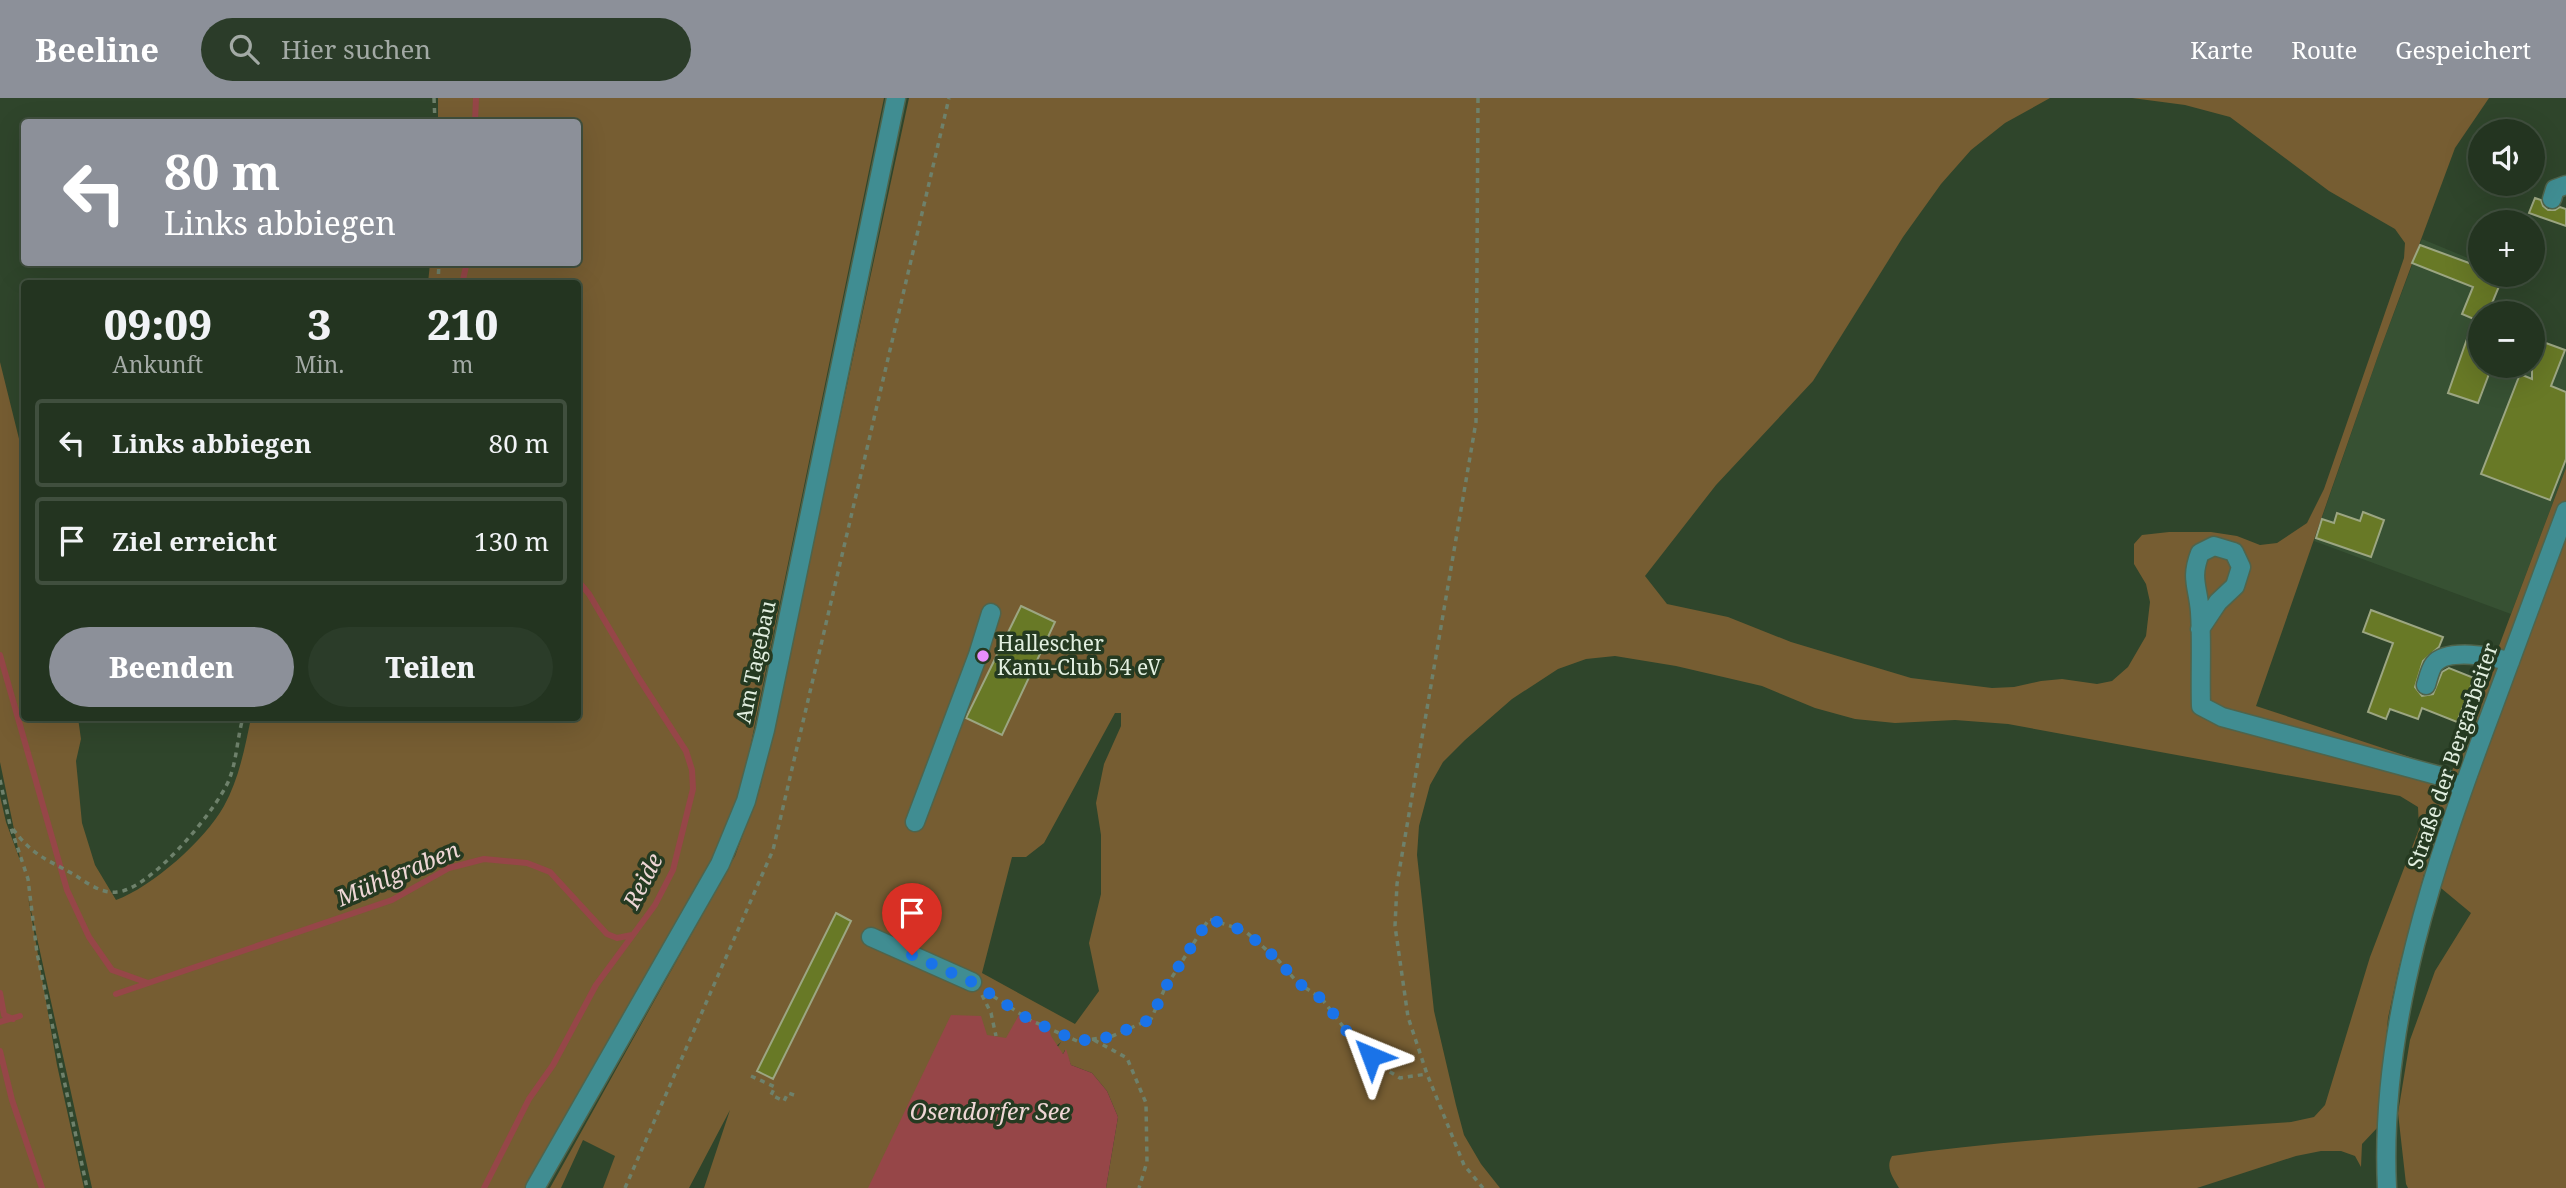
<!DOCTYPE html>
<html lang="de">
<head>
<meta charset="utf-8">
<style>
  :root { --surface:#233420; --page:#2b3c29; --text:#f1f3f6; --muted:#a3aaa5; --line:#404f3e; --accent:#8c9099 }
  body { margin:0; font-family:"Noto Serif",serif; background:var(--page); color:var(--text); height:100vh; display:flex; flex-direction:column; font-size:26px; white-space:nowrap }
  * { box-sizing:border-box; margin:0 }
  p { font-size:23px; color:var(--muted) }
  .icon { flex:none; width:38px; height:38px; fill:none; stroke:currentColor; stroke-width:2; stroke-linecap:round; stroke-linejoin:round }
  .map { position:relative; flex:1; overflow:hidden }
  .side { position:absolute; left:21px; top:182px; width:560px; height:441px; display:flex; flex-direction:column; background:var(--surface); border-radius:7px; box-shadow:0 7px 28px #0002,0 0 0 2px var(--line) }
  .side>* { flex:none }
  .banner { position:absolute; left:21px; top:21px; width:560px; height:147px; border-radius:7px; box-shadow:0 7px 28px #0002,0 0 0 2px var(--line); background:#8c9099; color:#fff; overflow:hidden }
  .controls { position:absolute; left:2468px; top:21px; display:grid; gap:14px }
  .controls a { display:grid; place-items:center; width:77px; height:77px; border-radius:50%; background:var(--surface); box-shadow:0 7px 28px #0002,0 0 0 2px var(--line); font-size:35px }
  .pin { position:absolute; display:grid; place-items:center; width:60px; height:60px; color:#fff; margin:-72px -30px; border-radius:50% 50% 50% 0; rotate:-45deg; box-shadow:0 0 7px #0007 }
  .pin .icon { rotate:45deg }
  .me { position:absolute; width:77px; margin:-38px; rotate:316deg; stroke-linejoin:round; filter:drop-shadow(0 0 5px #0008) }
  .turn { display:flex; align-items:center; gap:24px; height:147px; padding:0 28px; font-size:32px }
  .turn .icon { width:91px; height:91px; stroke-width:2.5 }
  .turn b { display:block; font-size:49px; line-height:60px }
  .eta { display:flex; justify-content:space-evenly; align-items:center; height:119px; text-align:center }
  .eta b { font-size:42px; font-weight:800; line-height:49px }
  .action { display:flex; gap:14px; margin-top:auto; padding:14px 28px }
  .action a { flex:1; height:80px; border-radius:42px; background:var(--accent); color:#fff; font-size:28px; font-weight:800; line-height:80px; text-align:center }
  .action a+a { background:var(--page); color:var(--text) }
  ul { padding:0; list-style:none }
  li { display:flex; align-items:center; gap:21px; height:88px; margin:0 14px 10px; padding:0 14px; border:4px solid var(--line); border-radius:7px }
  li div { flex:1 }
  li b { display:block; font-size:26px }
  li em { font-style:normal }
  header { display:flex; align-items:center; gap:42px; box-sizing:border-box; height:98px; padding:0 35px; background:var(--accent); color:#fff }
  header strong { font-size:33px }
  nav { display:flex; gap:38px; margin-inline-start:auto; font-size:24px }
  .search { width:490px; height:63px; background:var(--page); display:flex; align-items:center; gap:18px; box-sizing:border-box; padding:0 24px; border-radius:38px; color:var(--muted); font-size:26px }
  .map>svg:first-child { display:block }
  .built { fill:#375133 }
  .green { fill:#765d32; fill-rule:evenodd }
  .water { fill:#964648 }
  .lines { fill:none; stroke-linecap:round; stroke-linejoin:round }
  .stream { stroke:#964648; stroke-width:6 }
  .building { fill:#687926; stroke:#9ca682; stroke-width:2 }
  .minor-casing { stroke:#4f644c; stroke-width:21 }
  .path { stroke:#6e816b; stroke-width:3.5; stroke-dasharray:5 5; stroke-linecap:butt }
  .minor { stroke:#408d92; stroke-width:18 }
  .route { stroke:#1a73e8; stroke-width:12; stroke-dasharray:0 21.6 }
  .poi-dot { fill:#e98dfd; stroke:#253a21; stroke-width:2.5 }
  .labels { text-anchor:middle; stroke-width:7; stroke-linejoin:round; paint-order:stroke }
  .poi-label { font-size:21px; fill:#e2efe0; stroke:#253a21; text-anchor:start }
  .street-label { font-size:21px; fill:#e2efe0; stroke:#253a21 }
  .water-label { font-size:23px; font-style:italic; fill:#efd7d6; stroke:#253a21 }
</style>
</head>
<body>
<header>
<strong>Beeline</strong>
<div class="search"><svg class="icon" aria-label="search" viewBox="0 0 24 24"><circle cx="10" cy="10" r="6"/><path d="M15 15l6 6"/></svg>Hier suchen</div>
<nav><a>Karte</a><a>Route</a><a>Gespeichert</a></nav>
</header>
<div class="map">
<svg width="2566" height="1090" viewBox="0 0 2566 1090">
  <rect width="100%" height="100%" fill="#2f452b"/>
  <path class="built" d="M2422 141 2480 165V177H2500L2502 181 2488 215H2480V268H2532V240L2566 253V370L2511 516 2314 443 2380 252Z"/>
  <path class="green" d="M438 0H884L743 684 730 721 704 778 567 1017 529 1090H92L28 799 57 967 84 1090H0V698L6 724 21 765 0 664V264L24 361V620H78L81 641 76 663 82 725 95 767 116 802C152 789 205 742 224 708 239 681 245 649 251 620H578V186L428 185 430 165 578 164V24H438Z
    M909 0H2050L2005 25 1971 52 1941 86 1903 139 1813 283 1716 387 1645 478 1667 506 1728 519 1791 544 1911 580 1992 590 2014 589 2041 583 2062 581 2097 586 2112 583 2128 569 2146 538 2150 504 2146 486 2134 466V446L2142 437 2169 434H2211L2237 438 2260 447 2277 445 2307 425 2324 391 2404 160 2405 145 2395 131 2329 93 2230 19 2185 7 2132 0H2489L2455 50 2380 252 2256 608 2452 673 2566 370V1090H2408L2406 1086 2398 1015 2410 942 2435 873 2471 815 2424 776 2399 869 2388 920 2378 1029 2362 1046 2361 1069 2355 1058 2341 1053H2321L2296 1058 2197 1090H1899C1893 1079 1885 1070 1892 1058 2024 1040 2158 1033 2291 1024L2314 1019 2325 1007 2370 859 2419 731 2418 709 2400 698 2008 626 1955 622 1895 625 1855 621 1815 610 1762 588 1676 568 1615 558 1586 561 1558 571 1512 601 1465 642 1443 664 1430 687 1419 728 1417 757 1434 913 1456 1007 1464 1037 1481 1066 1500 1090H1106L1118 1019 1107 993 1092 975 1071 967 1065 952 1063 956 1057 950 1061 944 893 1090H704L730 1012 689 1090H603L615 1058 583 1042 561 1090H550L735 758 760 690ZM1115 615H1121V628L1104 666 1096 705 1101 737V796L1089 845 1099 893 1075 926 982 875 1012 759H1026L1044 745Z"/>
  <path class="water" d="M951 917 981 918 987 937 1006 940 1019 917 1048 927 1051 938 1063 956 1066 951 1071 967 1092 975 1107 993 1118 1019 1106 1090H868Z"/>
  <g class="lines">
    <path class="stream" d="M475 24 476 0
      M462 186 467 164
      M0 557 67 792 89 839 112 872 148 885
      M0 895 4 917 13 921
      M116 896 392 802 449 770 484 761 527 765 550 774 607 836 617 840 632 837
      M0 924 20 918
      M0 953 12 1002 42 1090
      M484 1090 529 1001 553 967 596 887 655 807 673 772 693 691 692 672 686 653 638 579 589 496 578 483"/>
  </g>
  <path class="building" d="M2535 100 2541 102 2543 108 2548 112H2555L2560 109 2566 111V128L2529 115Z
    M2420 147 2480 169V177H2491L2502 181 2488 215H2480V268H2492L2478 305 2448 295 2474 221 2462 216 2473 189 2412 165Z
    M2532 240 2565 252 2551 288 2566 294V361L2550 402 2481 376 2520 276 2532 281Z
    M2363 414 2384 422 2371 459 2316 440 2322 421 2334 425 2337 415 2360 423Z
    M1021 508 1055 524 1002 637 966 620Z
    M2371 512 2443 539 2439 549 2423 563 2415 589 2422 598 2433 596 2442 574 2449 570 2474 580 2457 624 2422 610 2418 621 2390 611 2386 621 2368 614 2393 545 2363 534Z
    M836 815 851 823 773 981 757 973Z"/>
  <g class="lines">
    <defs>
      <path id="minor" d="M2552 101 2555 91 2566 87
        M2200 531 2218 504 2235 488 2241 469 2234 454 2214 448 2200 455C2190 481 2198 488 2200 514 2202 545 2200 577 2201 608L2222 619 2440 678 2463 690
        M2426 587C2428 581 2430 571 2434 566 2447 550 2493 558 2510 564
        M915 724 978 557 991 515
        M871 839 972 884
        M535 1090 720 766 746 703 765 632 896 0
        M2387 1090C2379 925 2435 764 2492 612 2517 545 2541 479 2566 413"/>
    </defs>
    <use href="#minor" class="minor-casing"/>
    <path class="path" d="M434 0 435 24
      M1478 0 1476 324 1397 786 1395 828 1408 919 1427 976 1464 1067 1483 1090
      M438 186 439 164
      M0 682 10 727 28 781 37 855 87 1090
      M13 731C32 757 46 761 73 776 86 784 101 796 117 794 150 792 216 713 229 682 237 662 237 640 243 620
      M985 893 1030 922 1077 943 1110 939 1151 921 1165 890 1209 821 1245 833 1278 862 1297 884 1322 901 1355 944 1387 972 1400 980 1427 976
      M982 897 991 915 996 938
      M1094 942 1127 960 1146 1005 1147 1064 1139 1090
      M751 978 775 989 771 997 784 1003 788 995 794 997
      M625 1090 773 752 949 0"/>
    <use href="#minor" class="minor"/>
  </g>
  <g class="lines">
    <path class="route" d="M912 857 972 884 1030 922 1077 943 1110 939 1151 921 1165 890 1209 821 1245 833 1278 862 1297 884 1322 901 1355 944 1371 958"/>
  </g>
  <circle class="poi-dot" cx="983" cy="558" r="7"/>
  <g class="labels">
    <g class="poi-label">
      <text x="997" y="553">Hallescher<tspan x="997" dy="24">Kanu-Club 54 eV</tspan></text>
    </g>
    <g class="street-label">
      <text transform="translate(756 564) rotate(-78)" y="7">Am Tagebau</text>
      <text transform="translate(2453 658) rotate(-71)" y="7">Straße der Bergarbeiter</text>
    </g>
    <g class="water-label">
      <text transform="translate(398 776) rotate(-23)" y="8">Mühlgraben</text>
      <text transform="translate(643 783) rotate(-63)" y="8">Reide</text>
      <text x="990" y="1022">Osendorfer See</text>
    </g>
  </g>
</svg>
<div class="controls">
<a><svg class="icon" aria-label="sound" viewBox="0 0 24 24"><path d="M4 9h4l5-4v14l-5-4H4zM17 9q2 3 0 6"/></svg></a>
<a>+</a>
<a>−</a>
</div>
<div class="pin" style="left:912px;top:857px;background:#d93025"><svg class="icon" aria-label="arrive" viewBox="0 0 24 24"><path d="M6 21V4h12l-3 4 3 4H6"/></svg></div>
<svg class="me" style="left:1371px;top:958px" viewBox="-20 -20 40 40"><path d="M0-17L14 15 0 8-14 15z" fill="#1a73e8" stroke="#fff" stroke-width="4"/></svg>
<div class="banner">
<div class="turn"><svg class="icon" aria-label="left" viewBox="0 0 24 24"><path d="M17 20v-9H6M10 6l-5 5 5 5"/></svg><div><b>80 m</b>Links abbiegen</div></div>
</div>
<section class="side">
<div class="eta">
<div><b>09:09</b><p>Ankunft</p></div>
<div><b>3</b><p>Min.</p></div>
<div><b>210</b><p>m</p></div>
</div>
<ul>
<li><svg class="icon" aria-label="left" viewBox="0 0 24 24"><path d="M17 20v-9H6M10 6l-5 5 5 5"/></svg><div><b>Links abbiegen</b></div><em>80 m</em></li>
<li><svg class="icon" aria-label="arrive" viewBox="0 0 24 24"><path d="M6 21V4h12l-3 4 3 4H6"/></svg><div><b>Ziel erreicht</b></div><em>130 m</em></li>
</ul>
<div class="action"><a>Beenden</a><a>Teilen</a></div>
</section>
</div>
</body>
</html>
